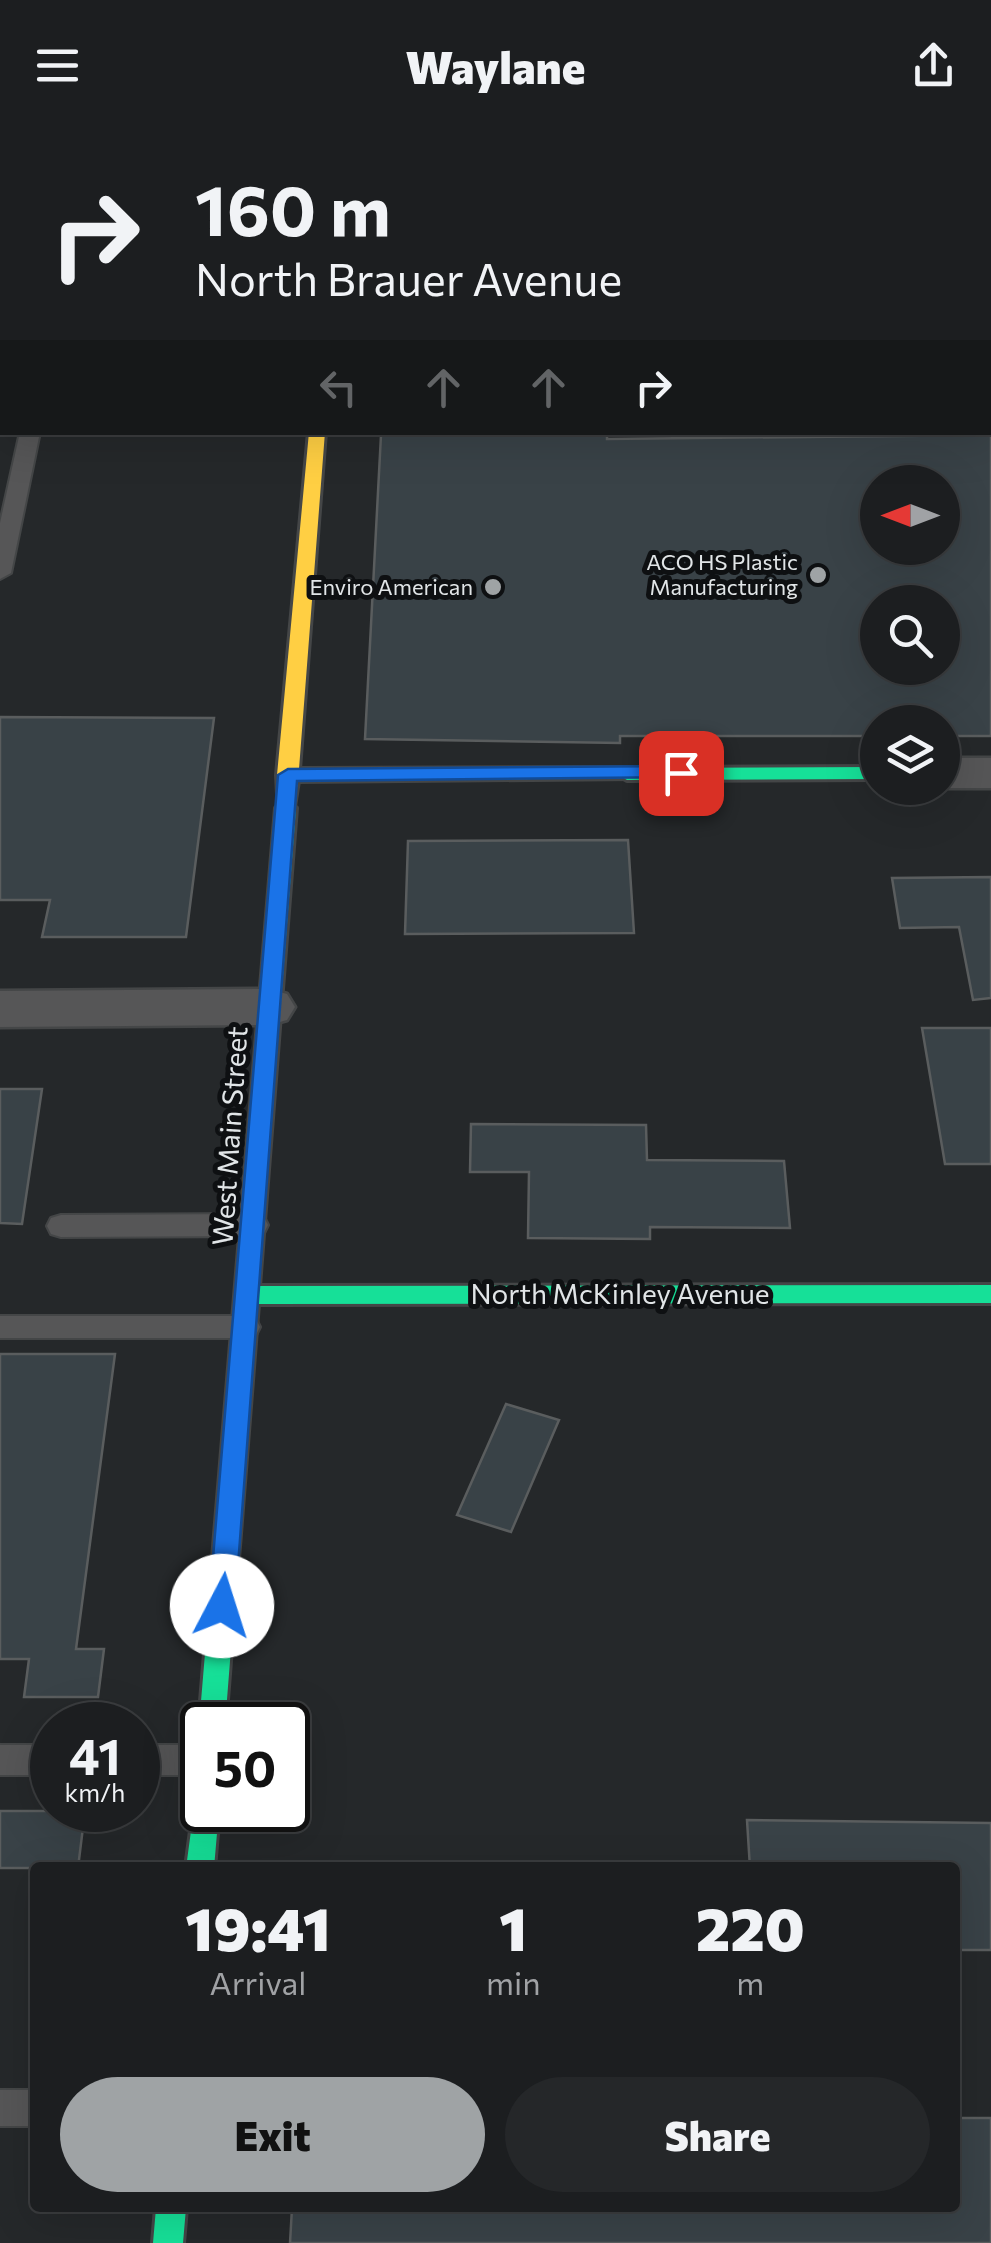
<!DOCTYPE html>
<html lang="en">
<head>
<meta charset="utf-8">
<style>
  :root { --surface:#1c1e20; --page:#252729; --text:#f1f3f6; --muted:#a0a2a5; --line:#3a3c3e; --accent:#9fa3a5 }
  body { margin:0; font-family:Commissioner,sans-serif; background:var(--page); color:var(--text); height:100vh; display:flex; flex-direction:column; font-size:38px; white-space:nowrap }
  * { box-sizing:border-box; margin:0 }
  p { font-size:32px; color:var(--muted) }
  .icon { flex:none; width:55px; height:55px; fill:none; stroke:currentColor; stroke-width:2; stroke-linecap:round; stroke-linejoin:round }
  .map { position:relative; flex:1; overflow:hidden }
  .panel { position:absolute; left:30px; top:1732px; width:930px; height:350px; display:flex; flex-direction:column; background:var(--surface); border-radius:10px; box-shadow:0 10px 40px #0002,0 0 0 2px var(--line) }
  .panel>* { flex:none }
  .guide { position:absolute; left:0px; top:0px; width:992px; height:305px; box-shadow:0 10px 40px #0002,0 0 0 2px var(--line); background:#1c1e20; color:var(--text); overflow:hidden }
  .needle { width:65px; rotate:270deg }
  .fabs { position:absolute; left:860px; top:335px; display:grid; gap:20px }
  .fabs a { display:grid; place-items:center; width:100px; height:100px; border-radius:50%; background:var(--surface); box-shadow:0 10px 40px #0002,0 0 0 2px var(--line); font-size:50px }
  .speed { position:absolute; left:30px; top:1572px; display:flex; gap:20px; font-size:50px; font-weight:700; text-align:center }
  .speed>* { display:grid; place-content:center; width:130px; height:130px; border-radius:50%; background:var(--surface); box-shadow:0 10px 40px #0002,0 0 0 2px var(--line); line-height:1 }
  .speed small { font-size:25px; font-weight:400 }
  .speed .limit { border:5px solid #111; border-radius:15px; background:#fff; color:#111 }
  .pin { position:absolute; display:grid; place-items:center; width:85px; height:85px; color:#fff; margin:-42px; border-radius:20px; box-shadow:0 5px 15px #0006 }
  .me { position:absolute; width:110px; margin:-55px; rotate:5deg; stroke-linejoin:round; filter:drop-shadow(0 0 8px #0008) }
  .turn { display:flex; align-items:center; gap:35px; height:210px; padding:0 30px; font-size:45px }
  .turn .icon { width:130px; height:130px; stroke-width:2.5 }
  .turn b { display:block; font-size:70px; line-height:85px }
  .lanes { display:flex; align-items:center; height:95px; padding:0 30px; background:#0003; justify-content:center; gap:50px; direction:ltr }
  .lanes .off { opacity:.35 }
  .eta { display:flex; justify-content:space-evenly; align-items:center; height:170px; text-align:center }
  .eta b { font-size:60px; font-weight:800; line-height:70px }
  .cta { display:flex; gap:20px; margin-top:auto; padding:20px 30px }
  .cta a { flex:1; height:115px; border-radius:60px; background:var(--accent); color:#111; font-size:40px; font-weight:800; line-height:115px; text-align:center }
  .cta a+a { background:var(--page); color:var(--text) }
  header { display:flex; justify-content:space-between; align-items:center; height:130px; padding:0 30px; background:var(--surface); font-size:45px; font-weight:800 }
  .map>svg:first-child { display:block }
  .building { fill:#394247; stroke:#5a5d5e; stroke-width:2.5; fill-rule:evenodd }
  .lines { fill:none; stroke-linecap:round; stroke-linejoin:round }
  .lane-casing { stroke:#444647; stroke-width:4 }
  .street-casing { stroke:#444647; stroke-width:5 }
  .fast-casing { stroke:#444647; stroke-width:6 }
  .slow-casing { stroke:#444647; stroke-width:6 }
  .lane { fill:#565657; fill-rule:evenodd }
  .street { fill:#565657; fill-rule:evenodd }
  .fast { fill:#16e098; fill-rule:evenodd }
  .slow { fill:#ffcf43; fill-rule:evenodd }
  .route { fill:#1a73e8; stroke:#114b97; stroke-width:2.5 }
  .poi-dot { fill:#9fa3a5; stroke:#0e1012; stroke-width:4 }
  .labels { text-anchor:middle; stroke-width:10; stroke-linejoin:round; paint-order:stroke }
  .far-poi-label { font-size:22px; fill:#e1e5e7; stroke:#0e1012; text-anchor:end }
  .street-label { font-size:28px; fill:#e1e5e7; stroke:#0e1012 }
</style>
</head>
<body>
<header><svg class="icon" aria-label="menu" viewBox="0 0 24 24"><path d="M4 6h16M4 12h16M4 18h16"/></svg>Waylane<svg class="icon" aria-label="share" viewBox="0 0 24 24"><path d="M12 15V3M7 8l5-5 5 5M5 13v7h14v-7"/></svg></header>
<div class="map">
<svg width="991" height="2113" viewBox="0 0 991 2113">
  <rect width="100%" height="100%" fill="#25282a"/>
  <path class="building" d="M381 305H607V309L991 305V606H942V592H878V606H620V613L365 609ZM878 352H942V418H878ZM878 472H942V538H878Z
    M0 587 214 588 186 807H42L50 770H0Z
    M628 710 634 803 405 804 408 711Z
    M991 747V868L973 870 959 797 900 798 892 748Z
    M922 898H991V1034H945Z
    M0 959H42L22 1094 0 1093Z
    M471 994 646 995 647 1030 784 1031 790 1098 650 1097V1109L528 1108 529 1042H470Z
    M0 1224H115L76 1519H104L98 1567H24L29 1529H0Z
    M506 1274 559 1290 511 1402 457 1385Z
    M0 1681H85L78 1738H0Z
    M747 1690 991 1693V1820H955V1738H750Z
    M955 1988H991V2113H290L292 2078H955Z"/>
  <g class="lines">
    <defs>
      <path id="lane" d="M87 0H105V2H88Z
        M990 125H991V137H990Z
        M20 302H40L11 443 0 449V393Z
        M254 1084 264 1087 268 1095 264 1103 254 1106 61 1107 51 1104 47 1096 51 1088 61 1085Z
        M0 1186H246L256 1189 260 1197 256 1205 246 1208H0Z
        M0 1615H52V1645H0Z
        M138 1615H202V1645H138Z
        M0 1960H35V1996H0Z"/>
      <path id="street" d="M991 0V18H990V2H976Z
        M0 168H2V190H0Z
        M990 266H991V290H990Z
        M942 628H991V658H940Z
        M269 859 287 864 295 877 287 890 269 895 0 897V861Z"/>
      <path id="fast" d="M878 637V649L627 650 617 644 627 638Z
        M286 672 296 678 259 1156 991 1155V1173L258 1174 225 1595H202V1603L199 1595 276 678Z
        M202 1668V1680H219L214 1738H186L195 1671Z
        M156 2078H186L183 2113H153Z"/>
      <path id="slow" d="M309 302H325L299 639 627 638 634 640 637 644 634 648 298 651 293 683H279L277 645Z"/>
    </defs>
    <use href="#lane" class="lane-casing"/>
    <use href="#street" class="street-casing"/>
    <use href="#fast" class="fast-casing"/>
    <use href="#slow" class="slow-casing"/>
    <use href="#lane" class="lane"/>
    <use href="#street" class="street"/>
    <use href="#fast" class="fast"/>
    <use href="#slow" class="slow"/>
  </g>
  <path class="route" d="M681 636 690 643 688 647 297 651 235 1476 231 1483H213L209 1476 278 645 288 639Z"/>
  <g class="poi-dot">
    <circle cx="818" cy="445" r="10"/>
    <circle cx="493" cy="457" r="10"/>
  </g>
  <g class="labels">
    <g class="far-poi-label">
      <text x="798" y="440">ACO HS Plastic<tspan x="798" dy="25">Manufacturing</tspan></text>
      <text x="473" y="465">Enviro American</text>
    </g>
    <g class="street-label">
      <text transform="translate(230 1006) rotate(-86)" y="10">West Main Street</text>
      <text x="620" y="1174">North McKinley Avenue</text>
    </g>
  </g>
</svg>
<div class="fabs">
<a><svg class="needle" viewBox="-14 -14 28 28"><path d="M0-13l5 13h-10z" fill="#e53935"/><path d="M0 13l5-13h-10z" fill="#a0a2a5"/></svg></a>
<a><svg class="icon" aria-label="search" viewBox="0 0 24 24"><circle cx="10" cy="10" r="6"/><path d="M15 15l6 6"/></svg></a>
<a><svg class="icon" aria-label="layers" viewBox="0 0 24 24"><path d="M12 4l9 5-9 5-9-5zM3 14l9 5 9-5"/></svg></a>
</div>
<div class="speed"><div>41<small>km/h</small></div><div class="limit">50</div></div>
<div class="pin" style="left:681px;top:643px;background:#d93025"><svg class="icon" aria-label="arrive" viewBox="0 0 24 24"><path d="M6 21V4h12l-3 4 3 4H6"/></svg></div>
<svg class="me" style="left:222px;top:1476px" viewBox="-20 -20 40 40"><circle r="19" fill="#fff"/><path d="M0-13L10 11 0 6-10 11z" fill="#1a73e8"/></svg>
<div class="guide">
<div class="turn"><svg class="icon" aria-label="right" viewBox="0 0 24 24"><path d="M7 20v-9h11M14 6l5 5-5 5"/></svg><div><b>160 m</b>North Brauer Avenue</div></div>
<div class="lanes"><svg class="icon off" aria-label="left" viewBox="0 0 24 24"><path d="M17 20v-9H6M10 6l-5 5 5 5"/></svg><svg class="icon off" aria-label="ahead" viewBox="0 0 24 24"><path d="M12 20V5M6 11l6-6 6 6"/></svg><svg class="icon off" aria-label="ahead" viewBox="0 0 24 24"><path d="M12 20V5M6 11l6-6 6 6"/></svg><svg class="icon" aria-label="right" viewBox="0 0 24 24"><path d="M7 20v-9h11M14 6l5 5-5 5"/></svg></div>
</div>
<section class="panel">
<div class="eta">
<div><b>19:41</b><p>Arrival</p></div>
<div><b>1</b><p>min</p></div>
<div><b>220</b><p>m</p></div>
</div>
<div class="cta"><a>Exit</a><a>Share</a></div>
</section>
</div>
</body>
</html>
